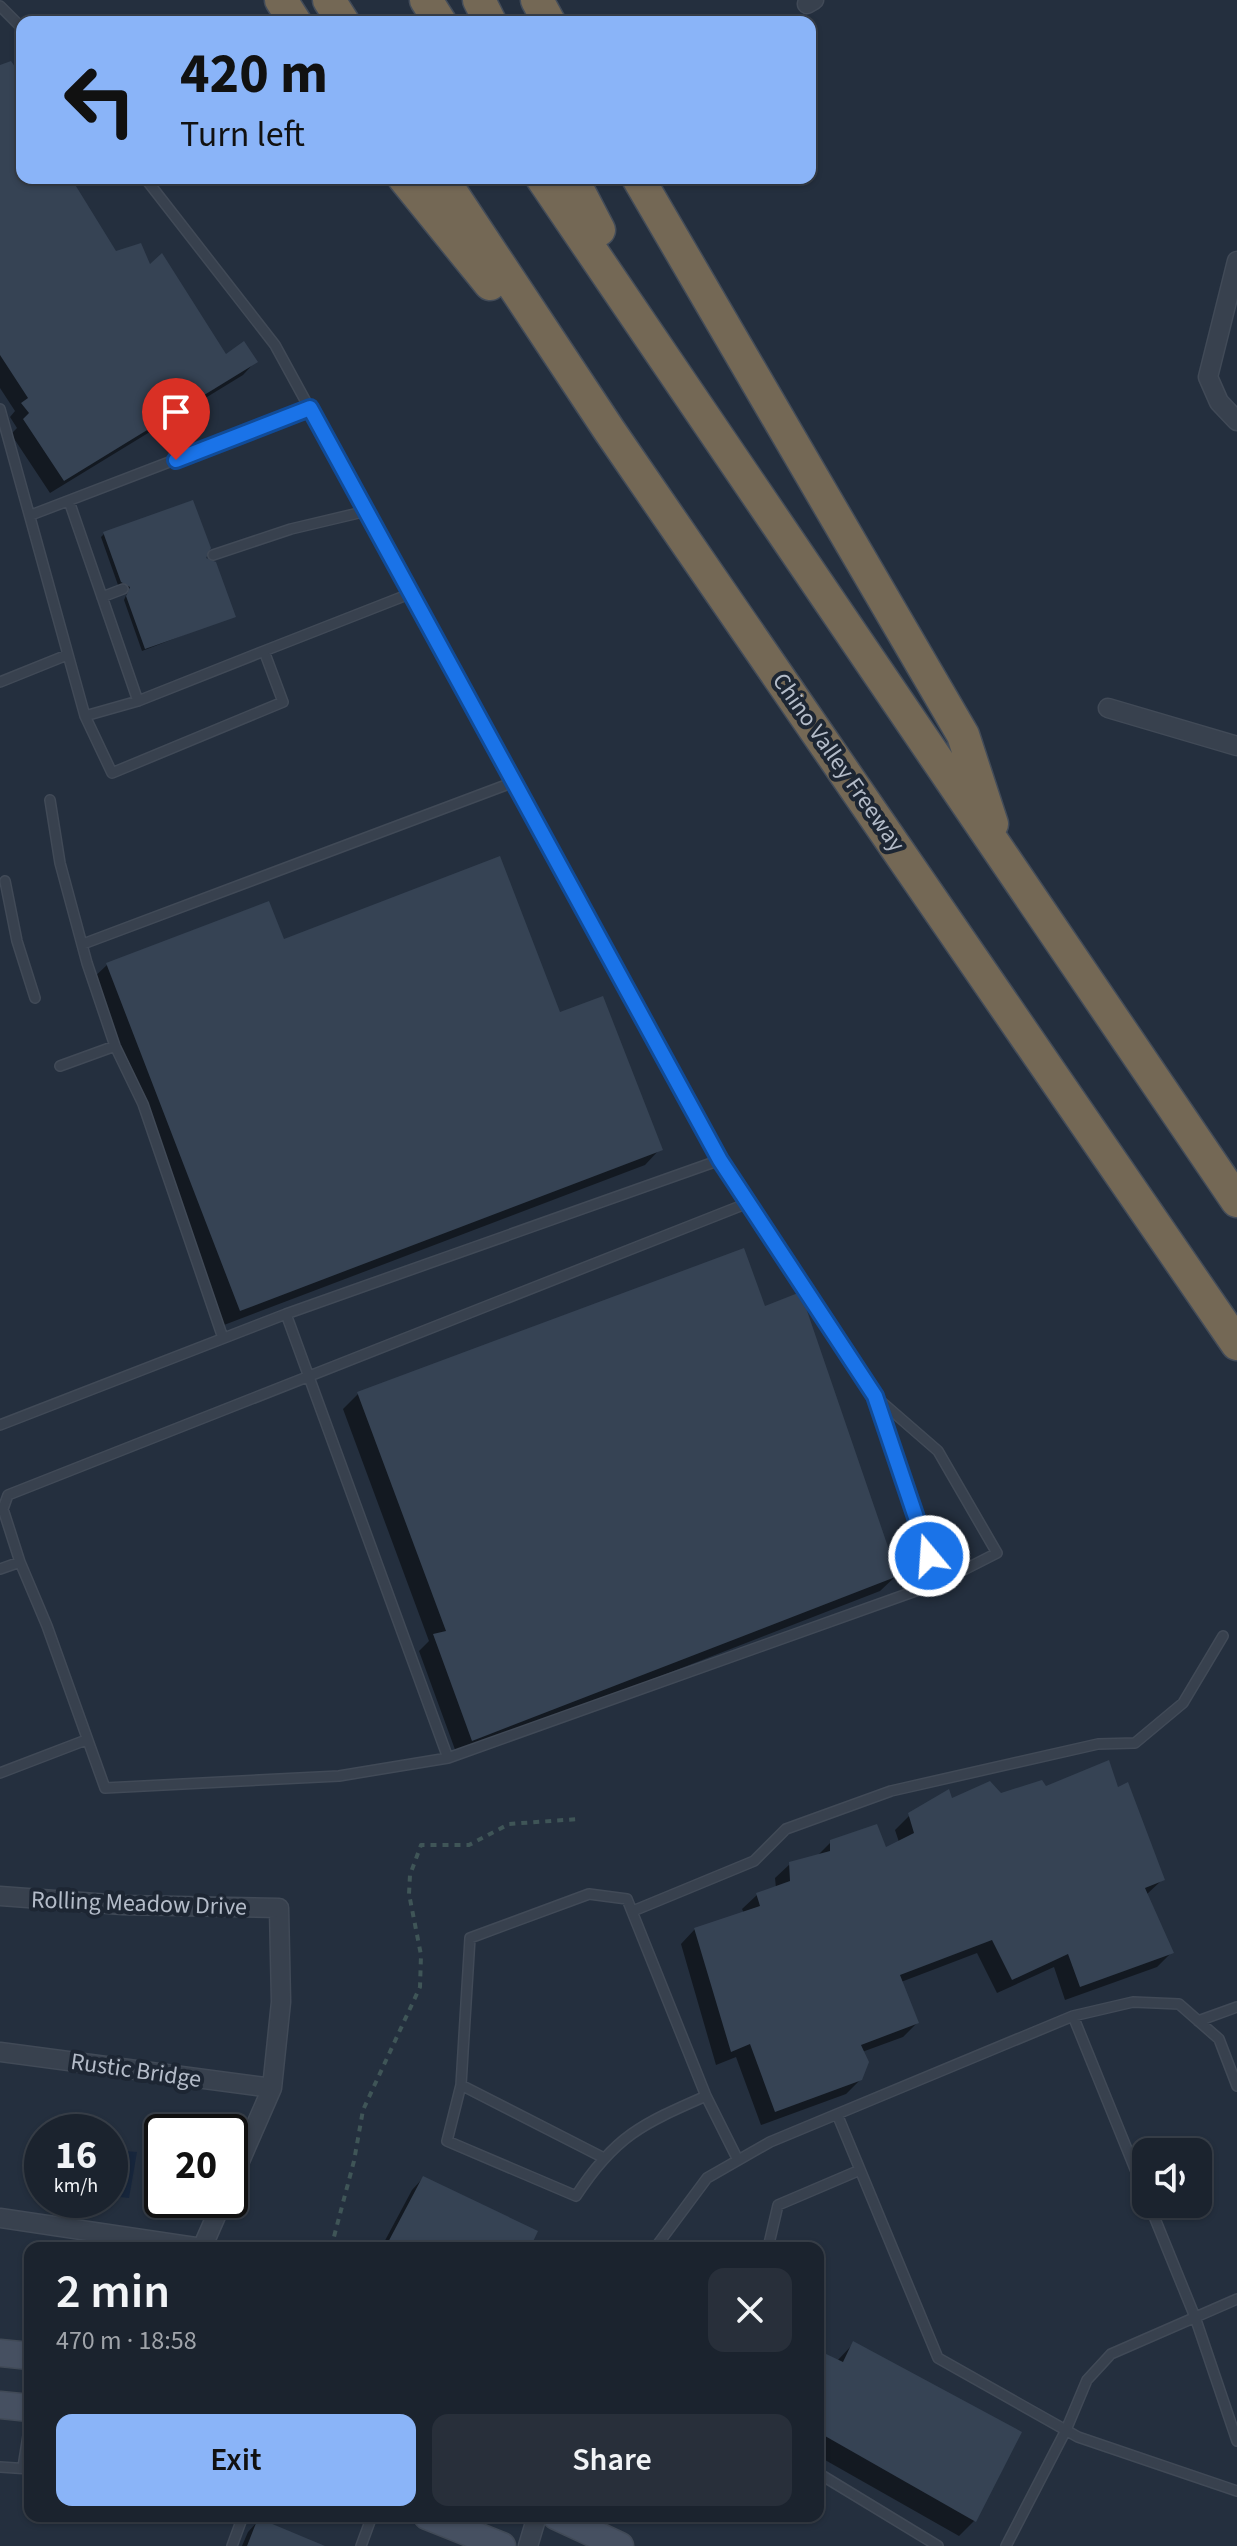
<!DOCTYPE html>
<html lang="en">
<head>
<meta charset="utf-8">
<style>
  :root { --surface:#1b232e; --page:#282f3a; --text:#f1f3f6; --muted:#a0a4aa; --line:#39404a; --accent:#8ab4f8 }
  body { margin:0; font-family:"Source Sans 3",sans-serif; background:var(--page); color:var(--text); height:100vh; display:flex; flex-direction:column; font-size:30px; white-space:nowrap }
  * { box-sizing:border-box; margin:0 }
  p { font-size:26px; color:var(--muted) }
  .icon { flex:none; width:44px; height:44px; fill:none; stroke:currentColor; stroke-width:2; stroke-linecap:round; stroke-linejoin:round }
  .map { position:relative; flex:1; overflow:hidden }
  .details { position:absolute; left:24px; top:2242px; width:800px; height:280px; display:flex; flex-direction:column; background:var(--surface); border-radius:16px; box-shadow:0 2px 6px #0004,0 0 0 2px var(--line) }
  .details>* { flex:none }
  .top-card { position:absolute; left:16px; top:16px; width:800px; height:168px; border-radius:16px; box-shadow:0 2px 6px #0004,0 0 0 2px var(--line); background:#8ab4f8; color:#111; overflow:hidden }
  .tools { position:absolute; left:1132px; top:2138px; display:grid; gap:16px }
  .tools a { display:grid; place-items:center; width:80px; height:80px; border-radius:16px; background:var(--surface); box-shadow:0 2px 6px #0004,0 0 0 2px var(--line); font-size:40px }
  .speed { position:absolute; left:24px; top:2114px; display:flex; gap:16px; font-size:40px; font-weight:700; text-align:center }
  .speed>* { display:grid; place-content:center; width:104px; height:104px; border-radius:50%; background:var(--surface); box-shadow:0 2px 6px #0004,0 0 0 2px var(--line); line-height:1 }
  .speed small { font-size:20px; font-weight:400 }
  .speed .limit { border:4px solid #111; border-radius:12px; background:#fff; color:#111 }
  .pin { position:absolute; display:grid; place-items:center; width:68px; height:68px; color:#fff; margin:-82px -34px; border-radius:50% 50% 50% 0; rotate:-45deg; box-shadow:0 0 8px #0007 }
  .pin .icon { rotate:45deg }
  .me { position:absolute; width:88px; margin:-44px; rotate:342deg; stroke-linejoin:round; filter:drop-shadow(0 0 6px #0008) }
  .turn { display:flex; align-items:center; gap:28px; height:168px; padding:0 32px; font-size:36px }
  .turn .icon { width:104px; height:104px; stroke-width:2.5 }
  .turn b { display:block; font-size:56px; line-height:68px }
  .round { display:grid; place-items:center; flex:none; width:84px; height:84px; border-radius:16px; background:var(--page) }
  .summary { display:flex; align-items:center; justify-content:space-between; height:136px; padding:0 32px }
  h1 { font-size:48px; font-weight:600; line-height:60px }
  .button { display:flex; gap:16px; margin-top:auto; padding:16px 32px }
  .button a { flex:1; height:92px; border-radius:16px; background:var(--accent); color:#111; font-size:32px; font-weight:600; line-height:92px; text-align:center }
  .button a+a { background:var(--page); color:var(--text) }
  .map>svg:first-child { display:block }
  .water { fill:#17263c }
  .shadow { fill:#0007 }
  .building { fill:#364354 }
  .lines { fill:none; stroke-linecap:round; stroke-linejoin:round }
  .lane-casing { stroke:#414a57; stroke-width:12 }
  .street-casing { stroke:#414a57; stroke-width:21 }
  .secondary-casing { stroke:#414a57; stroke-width:29 }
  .highway-casing { stroke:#434c59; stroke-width:35 }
  .path { stroke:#3f5557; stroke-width:4; stroke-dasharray:6 6; stroke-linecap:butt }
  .lane { stroke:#38414e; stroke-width:9 }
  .street { stroke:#38414e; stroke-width:18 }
  .secondary { stroke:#465061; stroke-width:26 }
  .highway { stroke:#746855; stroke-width:32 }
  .route-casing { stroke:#114b97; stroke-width:20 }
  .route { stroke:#1a73e8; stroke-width:14 }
  .labels { text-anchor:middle; stroke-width:8; stroke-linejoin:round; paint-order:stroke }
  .street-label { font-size:24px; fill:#b4bcc9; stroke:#1d2633 }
</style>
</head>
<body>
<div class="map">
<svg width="1237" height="2546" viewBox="0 0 1237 2546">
  <rect width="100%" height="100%" fill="#242f3e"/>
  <path class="water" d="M110 2150 137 2152 129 2198 110 2196Z"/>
  <path class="shadow" d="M0 67 22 81V178H69L115 254 149 267 226 357 256 361 243 375 50 493 11 434 17 428 10 417 15 411 0 388Z
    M104 534 233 616 142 651 124 600 128 591 118 585 101 537Z
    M282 941 559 1015 660 1149 645 1165 224 1325 91 980 107 965Z
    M358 1394 896 1576 880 1591 457 1755 419 1651 429 1641 343 1409Z
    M1046 1789 1117 1790 1162 1880 1146 1895 1171 1953 1157 1967 1065 2000 1054 1967 997 1993 977 1953 901 1982 917 2023 903 2037 862 2052 861 2079 846 2094 761 2125 736 2057 716 2065 681 1944 695 1929 744 1913 742 1909 757 1895 776 1888 775 1878 790 1864 816 1857 831 1842 884 1849 899 1842 895 1830 910 1815 950 1801Z
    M423 2178 527 2248H381L412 2190Z
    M853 2344 975 2520 959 2536 818 2456V2362L824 2355 837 2361Z
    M259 2520 320 2546H242L248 2532Z"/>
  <path class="building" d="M11 61 22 77V178H71L116 251 141 243 150 264 162 253 226 354 244 341 258 362 64 481 23 419 29 413 21 403 28 398 0 355V65Z
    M193 500 211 548 206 558 216 562 236 617 145 649 126 596 130 587 121 582 103 532Z
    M500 856 560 1012 603 996 663 1150 240 1311 106 963 269 901 284 939Z
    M744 1248 765 1306 798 1293 804 1302 898 1576 472 1741 433 1634 446 1631 357 1392Z
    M1109 1760 1118 1787 1128 1782 1165 1880 1145 1888 1174 1953 1080 1987 1068 1954 1012 1980 992 1940 900 1975 919 2023 861 2045 869 2062 862 2080 775 2112 750 2044 731 2052 694 1928 760 1906 756 1893 790 1881 789 1862 830 1851V1840L877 1824 886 1847 914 1833 908 1813 949 1789 952 1798 990 1781 1001 1793 1042 1780 1046 1786Z
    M423 2176 538 2231 530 2248H385Z
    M853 2341 1022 2432 976 2522 818 2432V2363L824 2353 843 2362Z
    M258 2518 325 2546H247Z"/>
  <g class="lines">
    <defs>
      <path id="lane" d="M0 6 22 28
        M145 178 275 345 720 1160 875 1396 938 1583
        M0 409 85 716
        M69 501 138 701
        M31 515 310 408
        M213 555 291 529 367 511
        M102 597 123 589
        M264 651 138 701 85 716 112 773 283 702 264 651 412 593
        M0 682 67 655
        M50 800 60 863 87 963 115 1046 143 1104 223 1338
        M5 881 17 941 35 998
        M83 944 514 782
        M60 1066 115 1046
        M0 1425 286 1314 720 1160
        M20 1562 3 1509 8 1495 748 1203
        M0 1569 20 1562 47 1626 105 1788 339 1776 448 1758 286 1314
        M448 1758 938 1583 997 1553 938 1451 877 1398
        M0 1773 86 1740
        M633 1911 754 1861 786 1829 891 1791 1098 1744 1135 1743 1183 1703 1223 1636
        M1073 2016 1146 2196
        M1198 2021 1237 2007
        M461 2085 602 2157
        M706 2096 627 1899 589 1894 470 1938 461 2085 447 2141 576 2196C615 2136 642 2124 706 2096L738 2160
        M837 2114 938 2358 1078 2437 1237 2491
        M1149 2204 1195 2317 1237 2441
        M655 2248 707 2178 770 2142 1073 2016 1133 2002 1179 2004 1219 2039 1237 2086
        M768 2248 778 2205 860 2170
        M0 2467 30 2469
        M23 2467 30 2423
        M818 2473 938 2546
        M232 2546 243 2516
        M361 2546 372 2516
        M1006 2546 1066 2430 1087 2380 1111 2354 1237 2299"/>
      <path id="street" d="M807 4 814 0
        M1237 261 1208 377 1219 402 1237 421
        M1108 708 1237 746
        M0 1896 123 1905 279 1908 281 2002 272 2088 230 2184
        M0 2052 272 2088
        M0 2218 202 2248 223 2200
        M528 2546 537 2516"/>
      <path id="secondary" d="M0 2353 30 2356
        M0 2405 30 2408
        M427 2516 502 2546
        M556 2516 620 2546"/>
      <path id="highway" d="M281 0 295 22
        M329 0 343 22
        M426 0 440 22
        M479 0 490 22
        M537 0 549 22
        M404 178 490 284
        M442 178 609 430 1237 1344
        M542 178 1237 1201
        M572 178 599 230
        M638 178 963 735 992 824"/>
    </defs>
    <use href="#lane" class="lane-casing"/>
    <use href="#street" class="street-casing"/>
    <use href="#secondary" class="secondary-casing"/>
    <use href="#highway" class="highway-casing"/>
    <path class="path" d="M331 2248 354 2161 363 2110 420 1987 421 1955 409 1894 410 1875 421 1845H469L509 1824 578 1819"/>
    <use href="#lane" class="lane"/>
    <use href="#street" class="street"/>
    <use href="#secondary" class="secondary"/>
    <use href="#highway" class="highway"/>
  </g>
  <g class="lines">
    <defs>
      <path id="route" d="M176 460 310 408 720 1160 875 1396 929 1556"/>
    </defs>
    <use href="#route" class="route-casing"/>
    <use href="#route" class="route"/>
  </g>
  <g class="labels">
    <g class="street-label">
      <text transform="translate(839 762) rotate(55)" y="8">Chino Valley Freeway</text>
      <text transform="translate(139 1903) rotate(2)" y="8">Rolling Meadow Drive</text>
      <text transform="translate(136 2070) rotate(8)" y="8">Rustic Bridge</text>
    </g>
  </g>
</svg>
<div class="tools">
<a><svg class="icon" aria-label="sound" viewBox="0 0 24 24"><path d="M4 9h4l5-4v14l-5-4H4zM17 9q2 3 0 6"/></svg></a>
</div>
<div class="speed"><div>16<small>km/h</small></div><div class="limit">20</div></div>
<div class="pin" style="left:176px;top:460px;background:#d93025"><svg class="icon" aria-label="arrive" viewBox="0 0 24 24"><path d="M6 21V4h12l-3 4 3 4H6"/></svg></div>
<svg class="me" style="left:929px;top:1556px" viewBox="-20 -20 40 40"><circle r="17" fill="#1a73e8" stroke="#fff" stroke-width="3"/><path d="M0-11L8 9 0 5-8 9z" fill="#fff"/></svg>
<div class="top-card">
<div class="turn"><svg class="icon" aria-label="left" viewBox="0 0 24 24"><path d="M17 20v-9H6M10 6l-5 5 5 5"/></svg><div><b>420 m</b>Turn left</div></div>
</div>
<section class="details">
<div class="summary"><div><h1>2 min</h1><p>470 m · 18:58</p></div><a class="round"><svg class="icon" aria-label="close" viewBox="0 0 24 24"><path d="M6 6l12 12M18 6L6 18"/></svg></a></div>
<div class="button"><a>Exit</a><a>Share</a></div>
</section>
</div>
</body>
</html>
